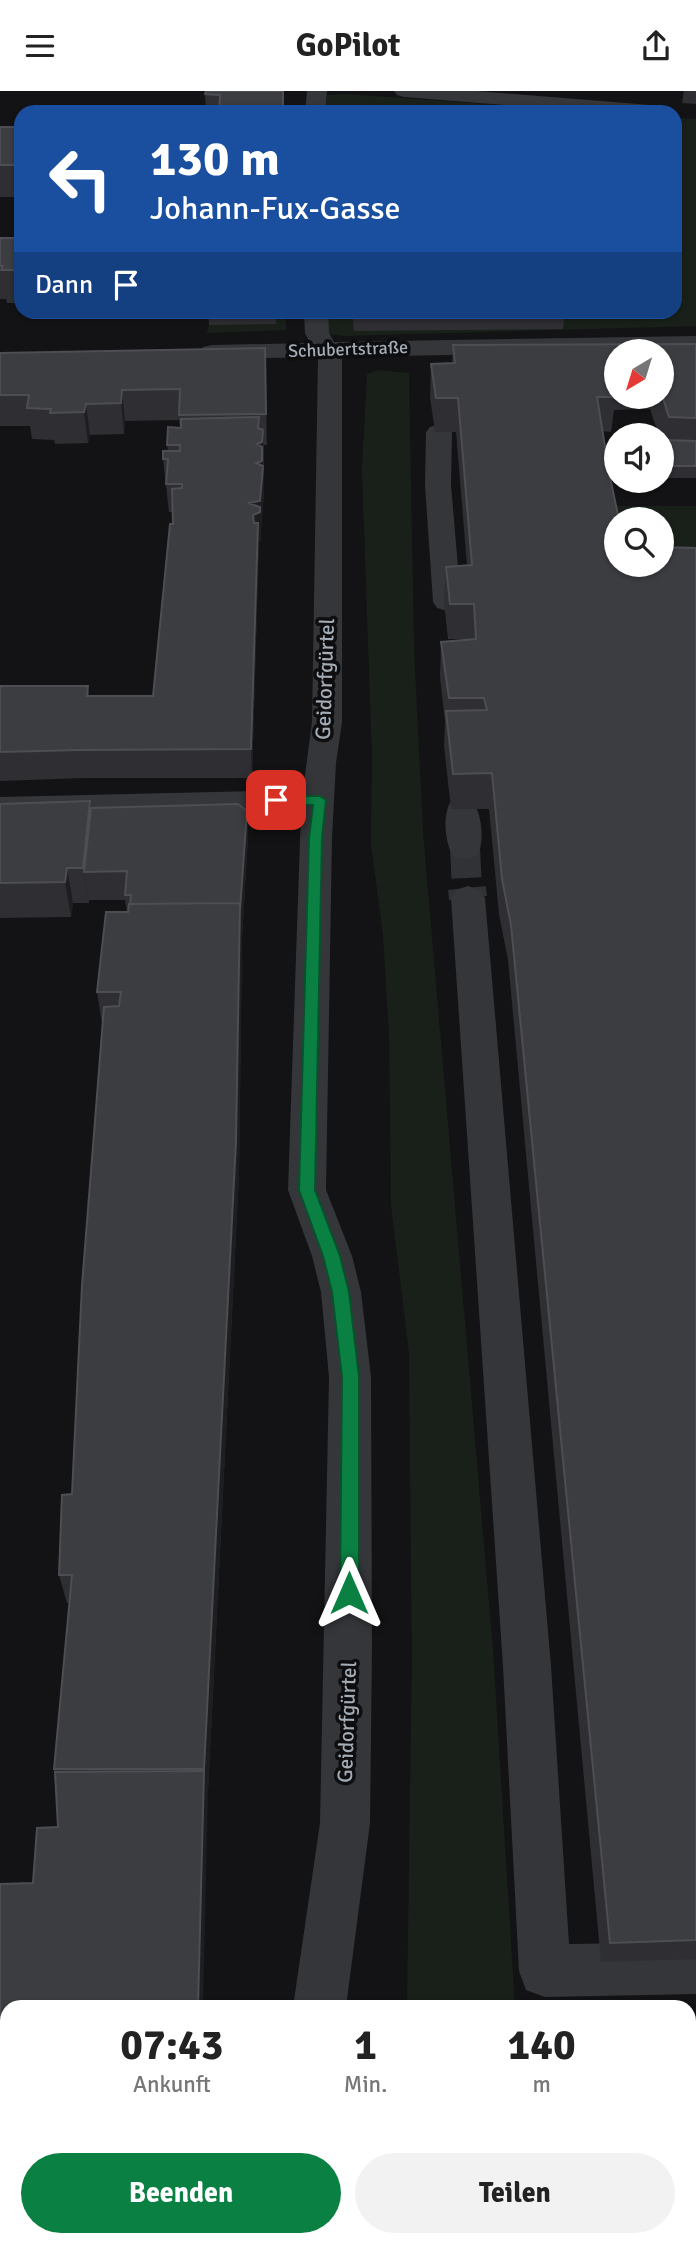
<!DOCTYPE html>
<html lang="de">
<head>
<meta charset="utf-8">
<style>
  :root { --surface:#fff; --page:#f2f2f2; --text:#222; --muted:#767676; --accent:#0b8043 }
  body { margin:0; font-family:Signika,sans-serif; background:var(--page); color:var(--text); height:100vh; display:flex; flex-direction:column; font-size:26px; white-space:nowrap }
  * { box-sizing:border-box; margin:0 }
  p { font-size:23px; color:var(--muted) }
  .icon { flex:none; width:38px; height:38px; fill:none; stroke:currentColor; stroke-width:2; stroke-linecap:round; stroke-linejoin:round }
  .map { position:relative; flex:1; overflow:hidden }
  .panel { position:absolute; left:0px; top:1909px; width:696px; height:247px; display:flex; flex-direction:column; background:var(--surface); border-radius:21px 21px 0 0; box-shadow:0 2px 5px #0004 }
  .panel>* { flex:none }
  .hud { position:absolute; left:14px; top:14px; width:668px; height:214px; border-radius:21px; box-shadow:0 2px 5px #0004; background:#1a4fa0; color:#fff; overflow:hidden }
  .needle { width:46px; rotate:218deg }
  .buttons { position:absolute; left:604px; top:248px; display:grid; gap:14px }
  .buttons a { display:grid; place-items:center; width:70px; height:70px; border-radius:50%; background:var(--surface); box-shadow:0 2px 5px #0004; font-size:35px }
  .pin { position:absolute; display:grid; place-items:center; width:60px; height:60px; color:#fff; margin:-30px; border-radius:14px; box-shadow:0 4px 10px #0006 }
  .me { position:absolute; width:77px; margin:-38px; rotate:0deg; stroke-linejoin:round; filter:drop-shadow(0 0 5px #0008) }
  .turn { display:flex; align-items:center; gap:24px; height:147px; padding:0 21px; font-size:32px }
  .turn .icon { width:91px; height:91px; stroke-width:2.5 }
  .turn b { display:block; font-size:49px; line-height:60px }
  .then { display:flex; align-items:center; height:66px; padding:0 21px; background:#0003; gap:14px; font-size:26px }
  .eta { display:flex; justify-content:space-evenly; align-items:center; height:119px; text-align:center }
  .eta b { font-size:42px; font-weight:700; line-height:49px }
  .button { display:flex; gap:14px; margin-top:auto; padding:14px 21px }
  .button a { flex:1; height:80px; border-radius:42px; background:var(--accent); color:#fff; font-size:28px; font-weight:700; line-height:80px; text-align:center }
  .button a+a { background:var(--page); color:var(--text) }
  header { display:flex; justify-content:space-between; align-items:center; height:91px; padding:0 21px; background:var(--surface); font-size:32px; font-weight:700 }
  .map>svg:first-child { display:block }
  .green { fill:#192019; fill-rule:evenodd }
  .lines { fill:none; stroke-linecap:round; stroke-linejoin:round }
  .minor-tunnel-far1 { stroke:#303235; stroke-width:30; stroke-dasharray:30 15; stroke-linecap:butt }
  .minor-tunnel { stroke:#303235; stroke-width:38; stroke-dasharray:38 19; stroke-linecap:butt }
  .minor { fill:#34363a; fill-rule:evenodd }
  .major { fill:#505359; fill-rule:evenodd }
  .wall { fill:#2f2f33; fill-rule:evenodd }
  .shaded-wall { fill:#1e1e21 }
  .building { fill:#3b3d41; stroke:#4c4e53; stroke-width:2 }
  .route { fill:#0b8043; stroke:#07532c; stroke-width:2 }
  .labels { text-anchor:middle; stroke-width:7; stroke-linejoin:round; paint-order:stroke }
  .far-street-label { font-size:18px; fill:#a4acb6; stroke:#0e0e10 }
  .street-label { font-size:21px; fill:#a4acb6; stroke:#0e0e10 }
</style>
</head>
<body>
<header><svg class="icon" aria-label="menu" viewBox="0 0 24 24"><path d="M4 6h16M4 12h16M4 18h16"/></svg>GoPilot<svg class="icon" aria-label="share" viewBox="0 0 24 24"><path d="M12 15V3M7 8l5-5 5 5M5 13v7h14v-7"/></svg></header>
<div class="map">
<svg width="696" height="2155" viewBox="0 0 696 2155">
  <rect width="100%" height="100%" fill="#131315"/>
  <path class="green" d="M345 3 599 21H315V5Z
    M676 27 696 28V235L345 245 317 242 316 221 676 220Z
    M277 221H286V239L207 242 209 234Z
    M378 279 409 282 414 557 423 741 493 1559 515 1916H407L412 1570 409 1262 391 1114 389 942 383 844 371 753 372 665 362 378 367 283Z
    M604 415H696V482L617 483ZM616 429H662V474H616Z"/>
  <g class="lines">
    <path class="minor-tunnel-far1" d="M465 757 467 798"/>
    <path class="minor-tunnel" d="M467 797 468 807"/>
    <path class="minor" d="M307 0H327L325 21H305Z
      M394 0H477L663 15 670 17 673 21H589L404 6 397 4Z
      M304 220H328L329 242 334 251 696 245V259L342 266V631L336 672 332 747 326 1099 352 1165 361 1201 371 1286 372 1556 370 1732 346 1916H293L320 1732 329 1286 321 1201 312 1165 288 1099 301 720 0 728V706L303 699 312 631 318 266 212 268 203 266 200 261 203 256 212 254 310 252 305 242Z
      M439 333 448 336 452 341 451 394 461 511 457 517 447 520 437 517 433 511 425 394 426 341 430 336Z
      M462 707 473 710C482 724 485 752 477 765L465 768 453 765C445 752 442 724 451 710Z
      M468 795 480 799 485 807 551 1575 569 1853 696 1851V1903L545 1906 526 1899 519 1880 503 1575 451 807 456 799Z
      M207 2149H265V2155H207Z"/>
    <path class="major" d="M690 2035H696V2091H690Z
      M7 2062V2118L0 2119V2063Z"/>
  </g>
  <path class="wall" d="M206 0 284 21H206L205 3Z
    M684 0H696V13L682 12Z
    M0 36H21V106H0Z
    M0 147H21V212H7L6 208H0Z
    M208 220H277L276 233 209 234Z
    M352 220H565L563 238 354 240Z
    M696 253V387H667L664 361 662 353V345H659L650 318 614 319 611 341 602 340 609 381 630 484H633L635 474H662L696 457V1868L601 1871 508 869 499 823 489 718H451L444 655 445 632 440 586 441 551 471 548H448L444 511 446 476 467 474 456 341H435L430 306 431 273 452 272 453 254ZM616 261H662V306H616Z
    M265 257 267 354H264V402L261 438V450H259L252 687H84L0 690V595H88L89 605H153L173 433V421H169L163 368 168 360 167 354 180 337 179 329 125 330 124 343 90 344 88 352 55 353 54 349 32 348 30 335H0V262Z
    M0 713 91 717 247 720 248 748 242 847 239 1083 208 1701 7 1916V1997L0 1998V1793L33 1792 58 1736 54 1678 69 1512H67L59 1484 72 1403 102 933 97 901 127 821 125 809H89V812H73L71 826 0 827Z"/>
  <path class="shaded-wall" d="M283 0H284V21H283Z
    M265 257 266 287 267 354 266 323Z
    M122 299 125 330 124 343 121 312Z
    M86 313 90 344 88 352 84 321Z
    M259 326 260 352 263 339 264 402 261 438V450H259L252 687 251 658 248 412 257 400Z
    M90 710 95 745 84 781 89 812 83 777Z
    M247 720 248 748 242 847 239 1083 208 1701 203 1916H198L204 1678 240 812Z
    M67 777 73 812 71 826 65 791Z"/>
  <path class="building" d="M206 0H283V21H219L220 4 205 3Z
    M473 18V21H391V19Z
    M0 36H21V74H0Z
    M0 147H21V179H1L3 175H0Z
    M696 253V327L669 326 662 304V261H616V285H611L616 306H597L609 381 619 429H616V474H628L630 484H640L639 474H662V456L696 457V1849L610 1852 511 834 502 788 492 682 453 683 446 620 487 619 484 607H449L441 551 476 548 474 513H450L446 476 472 474 458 307H436L431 273 455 272 453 254Z
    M265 257 266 323 179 324 180 298 122 299 121 312 86 313 84 321 50 322 51 318 27 317 29 304H0V262Z
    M259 326 258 337 263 339 262 351 257 353 262 356V370L256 372 263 375 260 410 248 412 260 416V421L253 424 254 432H258L251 658 79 659 0 661V595H88L87 605H153L170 433H173L172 398 182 397V393H166L168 368H163V360H180V354H167L168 336 181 337V328Z
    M666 349 696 350V375H669Z
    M90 710 83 777H67L65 791 0 792V713Z
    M238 713 247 720 240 819V812L130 813 131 804H125L127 780 84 781 91 717Z
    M240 812 236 1050 204 1678H54L72 1484H59L62 1404 72 1403 82 1194 104 916 119 915 121 901H97L106 821H128L129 813Z
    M204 1680 198 1916H7V1983H0V1793L33 1792 37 1737 58 1736 55 1681Z"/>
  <path class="route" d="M276 705H320L326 709 322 747 315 1099 340 1165 349 1201 359 1286V1502L356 1509 349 1511 343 1509 340 1502 342 1286 332 1201 323 1165 299 1099 309 747 313 714 272 713 270 709Z"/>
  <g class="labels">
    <g class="far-street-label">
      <text transform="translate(348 258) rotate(-2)" y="6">Schubertstraße</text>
    </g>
    <g class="street-label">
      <text transform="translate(325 588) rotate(-88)" y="7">Geidorfgürtel</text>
      <text transform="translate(347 1631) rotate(-88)" y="7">Geidorfgürtel</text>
    </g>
  </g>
</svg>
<div class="buttons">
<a><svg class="needle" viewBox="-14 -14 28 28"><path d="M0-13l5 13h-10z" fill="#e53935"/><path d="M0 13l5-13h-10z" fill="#767676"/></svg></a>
<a><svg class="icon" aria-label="sound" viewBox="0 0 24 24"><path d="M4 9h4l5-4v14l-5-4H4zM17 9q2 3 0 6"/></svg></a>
<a><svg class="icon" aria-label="search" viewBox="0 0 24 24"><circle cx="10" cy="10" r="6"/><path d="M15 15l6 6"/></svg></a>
</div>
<div class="pin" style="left:276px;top:709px;background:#d93025"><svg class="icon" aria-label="arrive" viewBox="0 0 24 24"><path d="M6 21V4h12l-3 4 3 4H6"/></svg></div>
<svg class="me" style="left:349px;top:1502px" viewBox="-20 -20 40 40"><path d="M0-17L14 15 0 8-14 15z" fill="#0b8043" stroke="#fff" stroke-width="4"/></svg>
<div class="hud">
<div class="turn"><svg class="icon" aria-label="left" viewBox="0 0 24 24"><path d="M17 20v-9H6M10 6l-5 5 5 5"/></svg><div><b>130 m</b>Johann-Fux-Gasse</div></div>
<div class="then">Dann<svg class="icon" aria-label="arrive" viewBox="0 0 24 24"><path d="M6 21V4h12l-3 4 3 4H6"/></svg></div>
</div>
<section class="panel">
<div class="eta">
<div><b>07:43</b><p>Ankunft</p></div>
<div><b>1</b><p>Min.</p></div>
<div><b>140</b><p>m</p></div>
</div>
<div class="button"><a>Beenden</a><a>Teilen</a></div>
</section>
</div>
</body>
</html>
